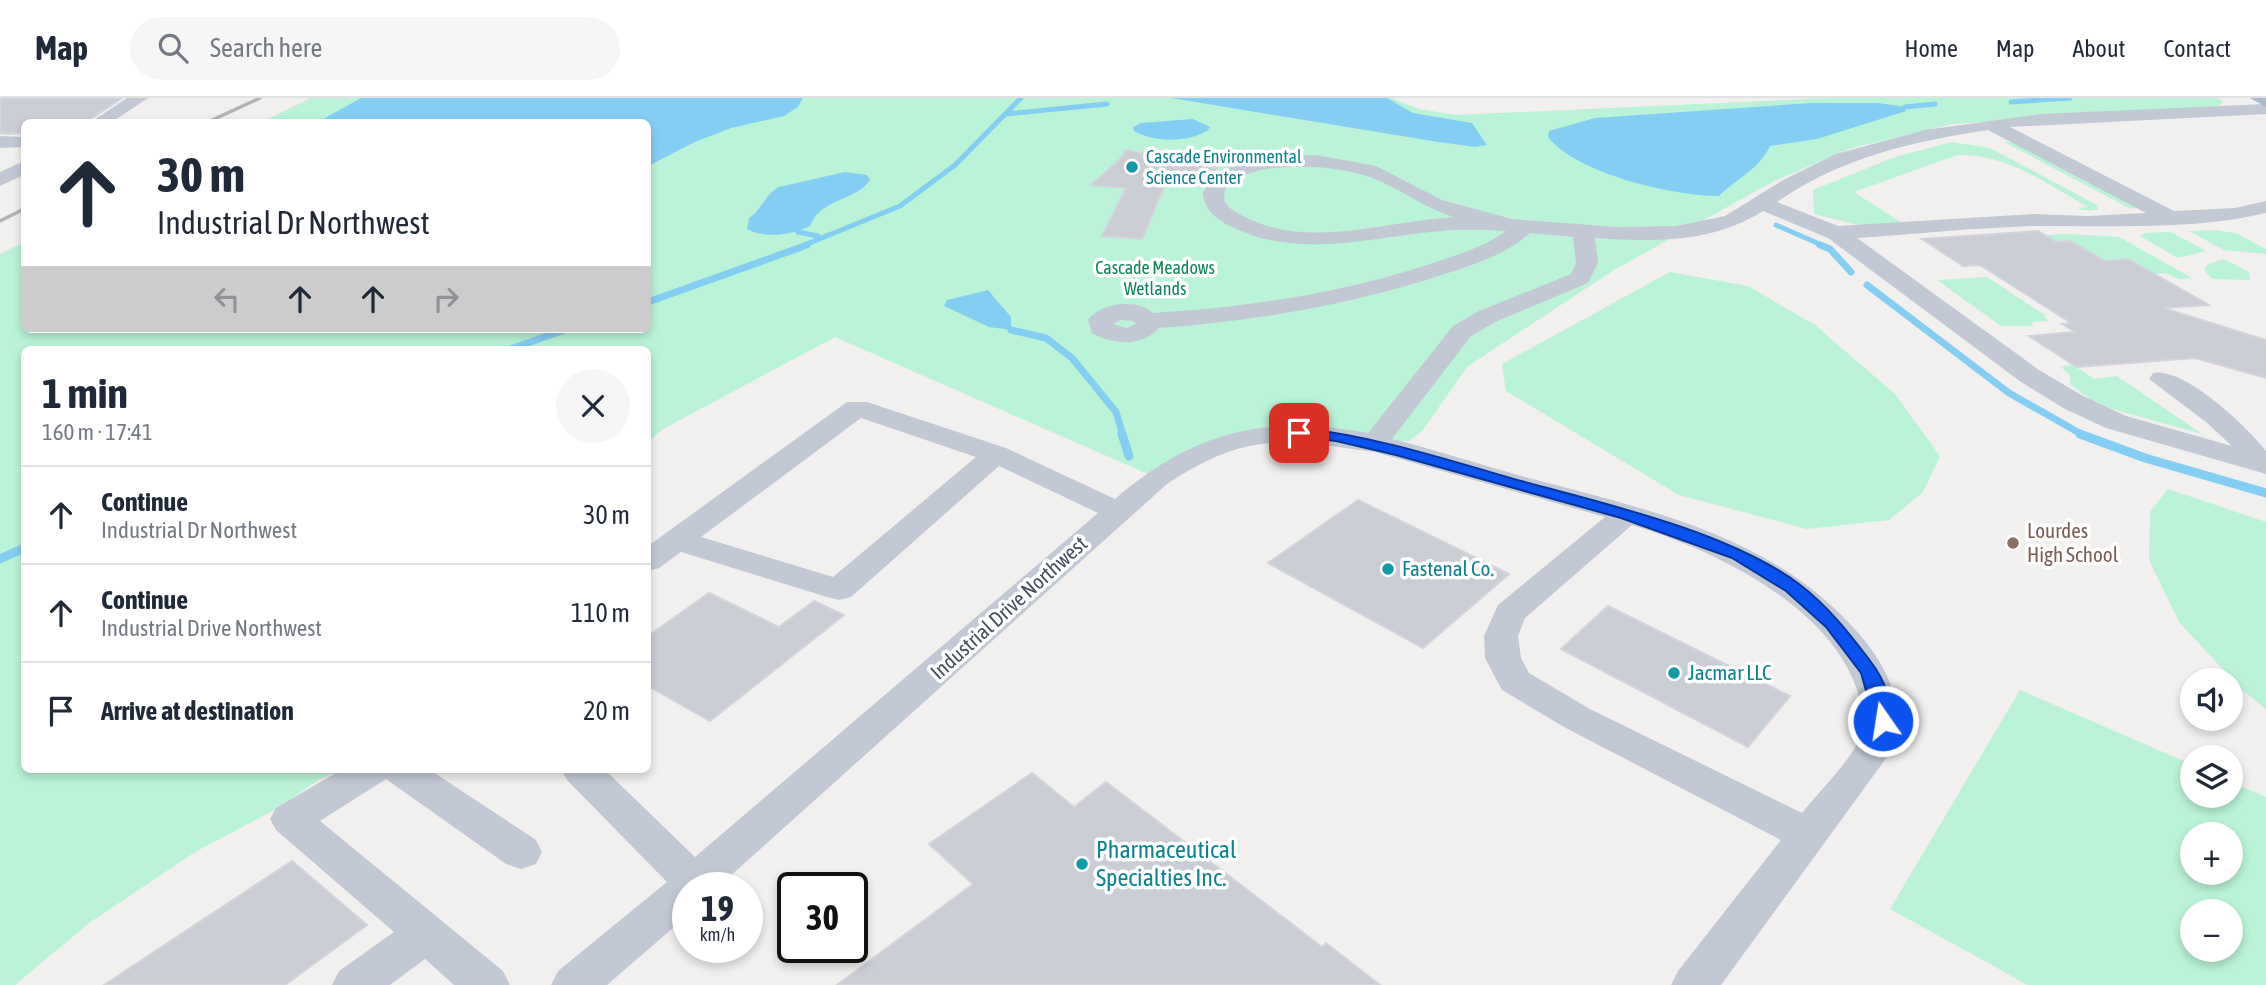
<!DOCTYPE html>
<html lang="en">
<head>
<meta charset="utf-8">
<style>
  :root { --surface:#fff; --page:#f6f6f7; --text:#1f2937; --muted:#747a83; --line:#e0e1e3 }
  body { margin:0; font-family:"Asap Condensed",sans-serif; background:var(--page); color:var(--text); height:100vh; display:flex; flex-direction:column; font-size:26px; white-space:nowrap }
  * { box-sizing:border-box; margin:0 }
  p { font-size:23px; color:var(--muted) }
  .icon { flex:none; width:38px; height:38px; fill:none; stroke:currentColor; stroke-width:2; stroke-linecap:round; stroke-linejoin:round }
  .map { position:relative; flex:1; overflow:hidden }
  .drawer { position:absolute; left:21px; top:248px; width:630px; height:427px; display:flex; flex-direction:column; background:var(--surface); border-radius:10px; box-shadow:0 4px 10px #0003 }
  .drawer>* { flex:none }
  .guide { position:absolute; left:21px; top:21px; width:630px; height:214px; border-radius:10px; box-shadow:0 4px 10px #0003; background:#fff; color:var(--text); overflow:hidden }
  .fabs { position:absolute; left:2180px; top:570px; display:grid; gap:14px }
  .fabs a { display:grid; place-items:center; width:63px; height:63px; border-radius:50%; background:var(--surface); box-shadow:0 4px 10px #0003; font-size:35px }
  .speed { position:absolute; left:672px; top:774px; display:flex; gap:14px; font-size:35px; font-weight:700; text-align:center }
  .speed>* { display:grid; place-content:center; width:91px; height:91px; border-radius:50%; background:var(--surface); box-shadow:0 4px 10px #0003; line-height:1 }
  .speed small { font-size:18px; font-weight:400 }
  .speed .limit { border:4px solid #111; border-radius:10px; background:#fff; color:#111 }
  .pin { position:absolute; display:grid; place-items:center; width:60px; height:60px; color:#fff; margin:-30px; border-radius:14px; box-shadow:0 4px 10px #0006 }
  .me { position:absolute; width:77px; margin:-38px; rotate:347deg; stroke-linejoin:round; filter:drop-shadow(0 0 5px #0008) }
  .turn { display:flex; align-items:center; gap:24px; height:147px; padding:0 21px; font-size:32px }
  .turn .icon { width:91px; height:91px; stroke-width:2.5 }
  .turn b { display:block; font-size:49px; line-height:60px }
  .lanes { display:flex; align-items:center; height:66px; padding:0 21px; background:#0003; justify-content:center; gap:35px; direction:ltr }
  .lanes .off { opacity:.35 }
  .round { display:grid; place-items:center; flex:none; width:74px; height:74px; border-radius:37px; background:var(--page) }
  .overview { display:flex; align-items:center; justify-content:space-between; height:119px; padding:0 21px }
  h1 { font-size:42px; font-weight:700; line-height:52px }
  ul { padding:0; list-style:none }
  li { display:flex; align-items:center; gap:21px; height:98px; padding:0 21px; border-top:2px solid var(--line) }
  li div { flex:1 }
  li b { display:block; font-size:26px }
  li em { font-style:normal }
  header { display:flex; align-items:center; gap:42px; box-sizing:border-box; height:98px; padding:0 35px; background:var(--surface); border-bottom:2px solid var(--line) }
  header strong { font-size:33px }
  nav { display:flex; gap:38px; margin-inline-start:auto; font-size:24px }
  .search { width:490px; height:63px; background:var(--page); display:flex; align-items:center; gap:18px; box-sizing:border-box; padding:0 24px; border-radius:38px; color:var(--muted); font-size:26px }
  .map>svg:first-child { display:block }
  .green { fill:#baf3d7; fill-rule:evenodd }
  .water { fill:#84cef3 }
  .lines { fill:none; stroke-linecap:round; stroke-linejoin:round }
  .stream-far2 { stroke:#84cef3; stroke-width:5 }
  .stream-far1 { stroke:#84cef3; stroke-width:7 }
  .stream { stroke:#84cef3; stroke-width:9 }
  .building { fill:#cbcdd5; stroke:#d3d4db; stroke-width:2 }
  .minor { fill:#c2c9d5; fill-rule:evenodd }
  .major { fill:#adbad0; fill-rule:evenodd }
  .rail { stroke:#b1b3ba; stroke-width:3.5 }
  .route { fill:#0b53f0; stroke:#07369c; stroke-width:2 }
  .culture-dot { fill:#0f9aa8; stroke:#fff; stroke-width:2.5 }
  .education-dot { fill:#8d6e63; stroke:#fff; stroke-width:2.5 }
  .labels { text-anchor:middle; stroke-width:7; stroke-linejoin:round; paint-order:stroke }
  .far-culture-label { font-size:18px; fill:#0d838f; stroke:#fff; text-anchor:start }
  .far-park-label { font-size:18px; fill:#108659; stroke:#fff }
  .education-label { font-size:21px; fill:#785e54; stroke:#fff; text-anchor:start }
  .culture-label { font-size:21px; fill:#0d838f; stroke:#fff; text-anchor:start }
  .street-label { font-size:21px; fill:#46505e; stroke:#fff }
  .near-culture-label { font-size:24px; fill:#0d838f; stroke:#fff; text-anchor:start }
</style>
</head>
<body>
<header>
<strong>Map</strong>
<div class="search"><svg class="icon" aria-label="search" viewBox="0 0 24 24"><circle cx="10" cy="10" r="6"/><path d="M15 15l6 6"/></svg>Search here</div>
<nav><a>Home</a><a>Map</a><a>About</a><a>Contact</a></nav>
</header>
<div class="map">
<svg width="2266" height="887" viewBox="0 0 2266 887">
  <rect width="100%" height="100%" fill="#f2efef"/>
  <path class="green" d="M311 0H1391L1419 11 1456 17 1828 0H2216L2223 3 2218 9 1952 26 1852 50 1774 83 1614 172 1468 268 1422 333 1409 343 1374 346 1278 335 1157 380 835 239 665 330 648 343V252H24V672H340L320 681 278 710 195 754 89 825 15 887H0V156L24 144V231H648V24H262Z
    M1952 44 1990 50 2097 107 2098 112H2081L2079 110 2088 109C2047 86 2006 55 1957 57L1854 94 1905 127 1863 128 1814 116 1813 92 1895 59Z
    M2004 44H2013L2140 110H2129Z
    M2216 132 2235 135 2266 151V156L2224 152 2189 133Z
    M2171 134 2206 153 2178 160 2140 138 2144 135Z
    M2069 136 2119 139 2192 180 2178 181 2166 175 2154 176 2128 161 2105 163 2070 143 2057 144 2045 137Z
    M2224 161 2249 174 2250 182 2212 181 2204 172 2208 166Z
    M1670 174 1748 188 1815 227 1895 296 1940 358 1923 394 1889 422 1807 431 1679 397 1506 293 1502 266Z
    M1987 179 2046 218 2044 219 2049 223 2033 224 2032 228H2001L1937 182Z
    M2073 267 2094 281 2117 278 2202 336 2098 307 2070 286V277L2061 269Z
    M2168 391 2266 424V611L2241 591 2179 524 2149 462 2150 414Z
    M2020 592 2193 667V698H2231V684L2266 699V887H2028L1890 811ZM2193 737H2231V775H2193ZM2193 814H2231V852H2193Z"/>
  <path class="water" d="M361 0H803L798 9 784 18 731 30 695 44 648 68V24H318Z
    M1171 0H1387L1413 15 1472 25 1487 47 1475 49 1432 43Z
    M1812 5H1878L1905 9 1906 13 1817 41 1770 48C1758 73 1738 79 1719 98 1674 98 1577 76 1548 39L1549 33 1595 20Z
    M1193 21 1210 29 1207 33C1187 44 1155 45 1134 33L1133 29 1141 25Z
    M845 74 867 77 870 81C860 102 820 100 810 128 791 137 766 141 747 131L749 120C763 111 764 97 779 89Z
    M988 192 1011 219V232L989 229 944 208 947 202Z"/>
  <g class="lines">
    <path class="stream-far2" d="M2011 4 2070 0
      M1905 9 1935 6
      M1006 16 1107 6
      M1776 127 1824 148
      M798 134 818 138
      M802 148 900 108 955 67 1021 0"/>
    <path class="stream-far1" d="M1820 147 1830 151 1851 174
      M1867 187 2009 295 2083 337
      M648 204 807 147
      M1011 232 1046 240 1072 260 1116 314 1123 337
      M508 252 567 231"/>
    <path class="stream" d="M1122 336 1129 358
      M2080 336 2145 360 2266 395
      M0 461 24 450"/>
  </g>
  <path class="building" d="M0 0H122L86 24H24V35L8 36 0 35Z
    M1126 52 1217 70V75L1206 84 1167 82 1142 141 1102 138 1126 90 1091 87 1119 62Z
    M2038 133 2057 144 2070 143 2105 163 2128 161 2209 207 2163 210 2266 242V280L2195 260 2077 269 2029 238 2075 234 2062 226 2071 225 1980 167 1963 168 1922 141Z
    M1358 402 1509 476 1423 550 1268 465Z
    M709 495 779 529 814 503 844 517 710 623 648 588V538Z
    M1608 508 1790 598 1748 649 1561 551Z
    M1032 675 1074 709 1106 684 1322 849 1326 845 1380 887H837L973 786 929 746Z
    M292 763 367 827 285 887H104Z"/>
  <g class="lines">
    <path class="minor" d="M127 0H148L112 24H91Z
      M2266 6V16L2010 29 2174 113 2235 110 2266 103V115C2190 133 2110 127 2032 128 1974 130 1915 136 1857 140L2039 272 2083 298 2126 318 2232 348 2206 324 2149 281 2153 275C2183 268 2248 329 2266 353V376L2106 330 2063 310 2021 284 1828 140 1763 113C1713 145 1653 144 1595 140L1598 165 1588 185 1497 223 1471 238 1392 341C1437 352 1481 367 1525 379 1648 412 1773 436 1860 537 1888 570 1904 605 1895 648L1721 887H1671L1678 873 1781 742 1564 629 1502 592 1497 583 1485 560 1484 538 1498 507 1605 419 1375 354C1285 342 1249 332 1167 386L718 789H688V817L607 887H551L558 873 667 784 567 682 562 672H605L695 759 1098 415 999 368 851 499 839 502 827 499 681 454 659 470 648 473V448L847 304H867L1006 350 1115 401C1194 333 1266 316 1368 335L1453 228 1479 213 1571 176 1576 165 1573 139 1530 135C1507 156 1477 165 1448 175 1354 206 1258 223 1159 230 1142 249 1113 247 1092 235L1088 222C1099 205 1139 200 1153 215 1246 209 1338 196 1427 167 1454 158 1483 150 1506 133 1485 132 1463 131 1442 133 1369 139 1297 163 1228 127 1215 120 1204 111 1203 95L1210 82 1229 70 1280 58 1316 57 1376 68 1442 102 1512 121 1617 129 1676 128 1725 118 1785 81 1836 56 1925 32 2041 16ZM1988 32 2146 115 2088 118 2033 116 1838 128 1777 104C1840 60 1913 43 1988 32ZM1316 69C1338 71 1360 74 1380 83 1406 95 1427 111 1454 119 1385 123 1309 152 1245 119 1236 114 1228 111 1224 102L1225 89C1248 68 1287 68 1316 69ZM1120 222 1133 223 1136 226 1126 230 1113 226ZM861 320 976 359 833 479 701 439ZM1632 427C1712 451 1829 507 1857 592 1862 607 1865 629 1858 644 1848 665 1817 696 1802 715L1590 611 1529 575 1521 560 1518 538 1525 520Z
      M0 38 24 39V49L0 50Z
      M24 63V77L0 88V74Z
      M341 672H430L536 742 542 754 536 766 521 771 506 766 386 681 320 723 503 873 510 887H454L425 861 390 887H332L339 873 394 834 276 732 270 721 276 710Z"/>
    <path class="major" d="M2250 0H2266V9Z"/>
    <path class="rail" d="M208 24 260 0
      M0 123 24 111"/>
  </g>
  <path class="route" d="M1299 330C1375 338 1448 362 1521 383 1606 406 1729 434 1799 486 1828 508 1849 535 1871 564 1881 577 1899 612 1889 628H1876L1861 575 1826 529 1786 493 1732 460 1621 420 1396 357 1336 343 1294 338 1292 335Z"/>
  <g class="culture-dot">
    <circle cx="1132" cy="69" r="7"/>
    <circle cx="1388" cy="471" r="7"/>
    <circle cx="1674" cy="575" r="7"/>
    <circle cx="1082" cy="766" r="7"/>
  </g>
  <circle class="education-dot" cx="2013" cy="445" r="7"/>
  <g class="labels">
    <g class="far-culture-label">
      <text x="1146" y="65">Cascade Environmental<tspan x="1146" dy="21">Science Center</tspan></text>
    </g>
    <g class="far-park-label">
      <text x="1155" y="176">Cascade Meadows<tspan x="1155" dy="21">Wetlands</tspan></text>
    </g>
    <g class="education-label">
      <text x="2027" y="440">Lourdes<tspan x="2027" dy="24">High School</tspan></text>
    </g>
    <g class="culture-label">
      <text x="1402" y="478">Fastenal Co.</text>
      <text x="1688" y="582">Jacmar LLC</text>
    </g>
    <g class="street-label">
      <text transform="translate(1009 510) rotate(-42)" y="7">Industrial Drive Northwest</text>
    </g>
    <g class="near-culture-label">
      <text x="1096" y="760">Pharmaceutical<tspan x="1096" dy="28">Specialties Inc.</tspan></text>
    </g>
  </g>
</svg>
<div class="fabs">
<a><svg class="icon" aria-label="sound" viewBox="0 0 24 24"><path d="M4 9h4l5-4v14l-5-4H4zM17 9q2 3 0 6"/></svg></a>
<a><svg class="icon" aria-label="layers" viewBox="0 0 24 24"><path d="M12 4l9 5-9 5-9-5zM3 14l9 5 9-5"/></svg></a>
<a>+</a>
<a>−</a>
</div>
<div class="speed"><div>19<small>km/h</small></div><div class="limit">30</div></div>
<div class="pin" style="left:1299px;top:335px;background:#d93025"><svg class="icon" aria-label="arrive" viewBox="0 0 24 24"><path d="M6 21V4h12l-3 4 3 4H6"/></svg></div>
<svg class="me" style="left:1883px;top:623px" viewBox="-20 -20 40 40"><circle r="17" fill="#0b53f0" stroke="#fff" stroke-width="3"/><path d="M0-11L8 9 0 5-8 9z" fill="#fff"/></svg>
<div class="guide">
<div class="turn"><svg class="icon" aria-label="ahead" viewBox="0 0 24 24"><path d="M12 20V5M6 11l6-6 6 6"/></svg><div><b>30 m</b>Industrial Dr Northwest</div></div>
<div class="lanes"><svg class="icon off" aria-label="left" viewBox="0 0 24 24"><path d="M17 20v-9H6M10 6l-5 5 5 5"/></svg><svg class="icon" aria-label="ahead" viewBox="0 0 24 24"><path d="M12 20V5M6 11l6-6 6 6"/></svg><svg class="icon" aria-label="ahead" viewBox="0 0 24 24"><path d="M12 20V5M6 11l6-6 6 6"/></svg><svg class="icon off" aria-label="right" viewBox="0 0 24 24"><path d="M7 20v-9h11M14 6l5 5-5 5"/></svg></div>
</div>
<section class="drawer">
<div class="overview"><div><h1>1 min</h1><p>160 m · 17:41</p></div><a class="round"><svg class="icon" aria-label="close" viewBox="0 0 24 24"><path d="M6 6l12 12M18 6L6 18"/></svg></a></div>
<ul>
<li><svg class="icon" aria-label="ahead" viewBox="0 0 24 24"><path d="M12 20V5M6 11l6-6 6 6"/></svg><div><b>Continue</b><p>Industrial Dr Northwest</p></div><em>30 m</em></li>
<li><svg class="icon" aria-label="ahead" viewBox="0 0 24 24"><path d="M12 20V5M6 11l6-6 6 6"/></svg><div><b>Continue</b><p>Industrial Drive Northwest</p></div><em>110 m</em></li>
<li><svg class="icon" aria-label="arrive" viewBox="0 0 24 24"><path d="M6 21V4h12l-3 4 3 4H6"/></svg><div><b>Arrive at destination</b></div><em>20 m</em></li>
</ul>
</section>
</div>
</body>
</html>
